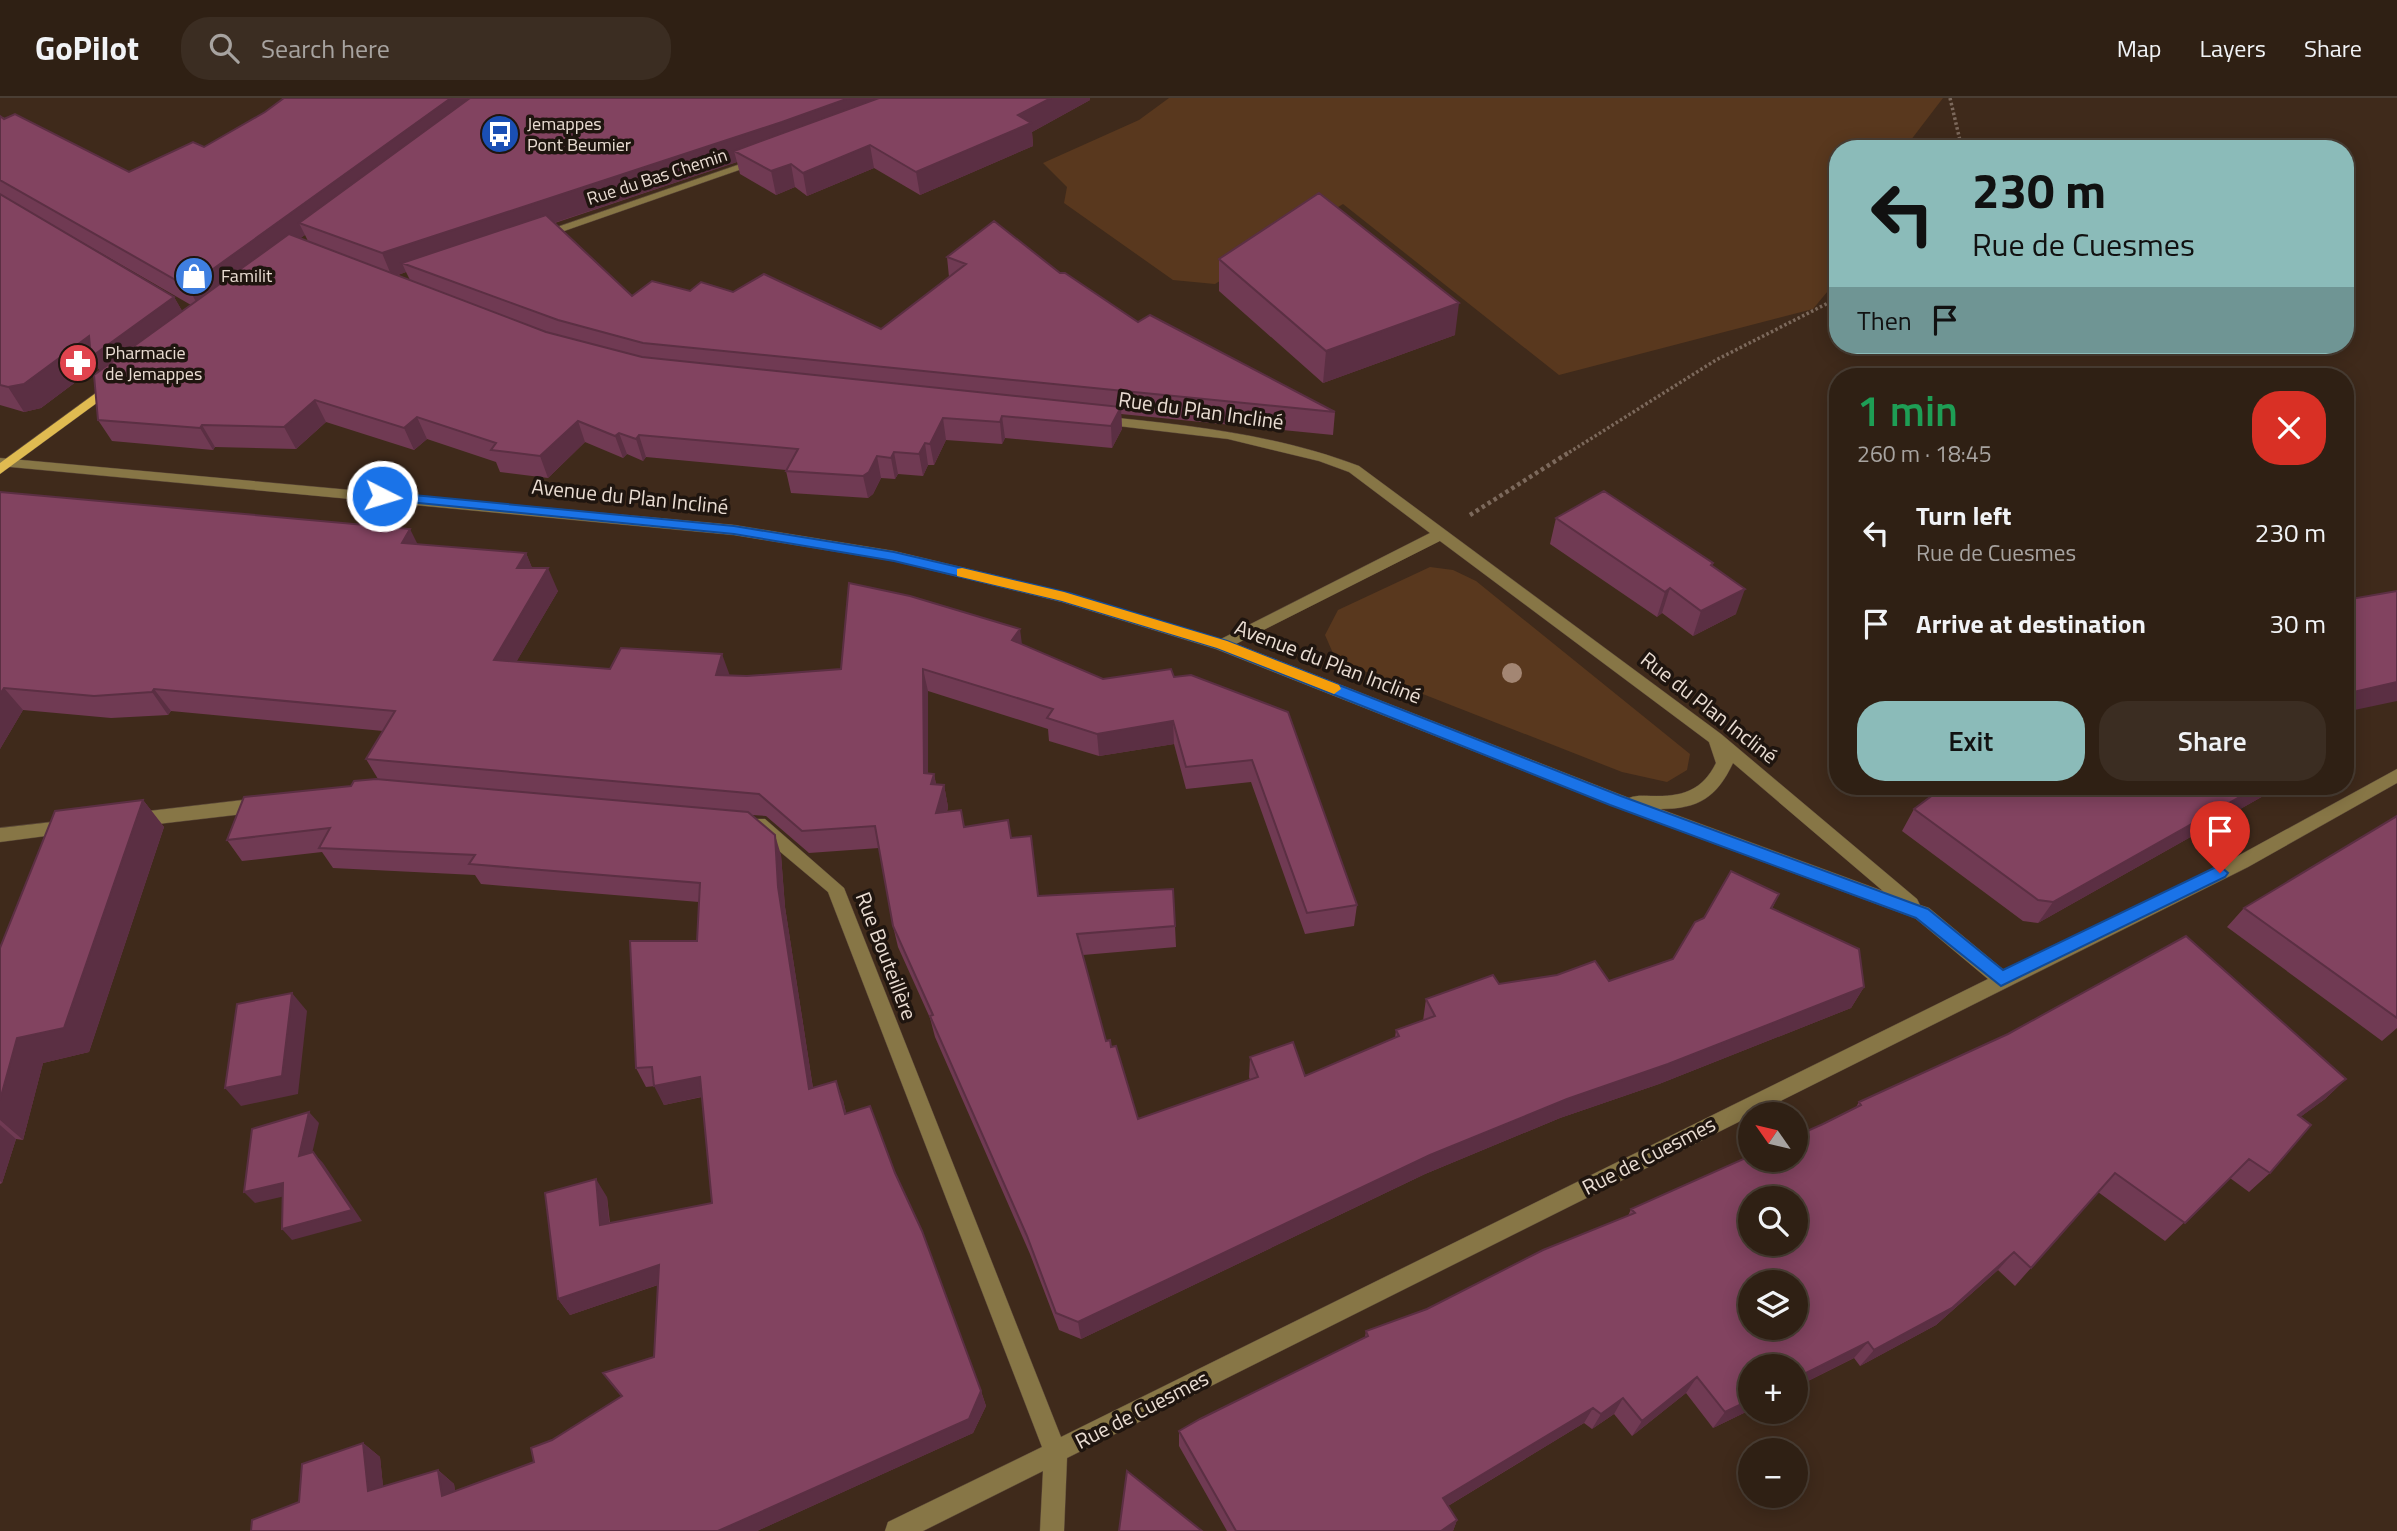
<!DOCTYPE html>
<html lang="en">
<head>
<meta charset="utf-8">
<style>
  :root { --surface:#2f2014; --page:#3b2d22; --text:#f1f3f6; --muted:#a7a3a0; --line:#4a3e34; --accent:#8bbbb9 }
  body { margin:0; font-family:"Titillium Web",sans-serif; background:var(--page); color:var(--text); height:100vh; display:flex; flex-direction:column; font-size:26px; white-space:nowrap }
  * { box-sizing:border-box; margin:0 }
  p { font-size:23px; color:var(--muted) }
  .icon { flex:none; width:38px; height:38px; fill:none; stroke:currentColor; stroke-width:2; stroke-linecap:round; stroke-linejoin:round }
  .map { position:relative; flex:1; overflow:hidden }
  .panel { position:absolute; left:1829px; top:270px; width:525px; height:427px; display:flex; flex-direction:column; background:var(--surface); border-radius:28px; box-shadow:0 4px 18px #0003,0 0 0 2px var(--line) }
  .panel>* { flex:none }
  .top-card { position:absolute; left:1829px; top:42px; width:525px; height:214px; border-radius:28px; box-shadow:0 4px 18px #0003,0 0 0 2px var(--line); background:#8bbbb9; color:#111; overflow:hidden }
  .needle { width:46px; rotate:304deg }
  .tools { position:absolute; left:1738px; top:1004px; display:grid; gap:14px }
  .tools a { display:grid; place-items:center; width:70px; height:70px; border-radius:50%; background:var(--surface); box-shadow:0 4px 18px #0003,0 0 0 2px var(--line); font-size:35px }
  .pin { position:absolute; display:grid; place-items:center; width:60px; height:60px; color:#fff; margin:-72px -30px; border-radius:50% 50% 50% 0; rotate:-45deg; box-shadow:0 0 7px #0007 }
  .pin .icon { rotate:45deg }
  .me { position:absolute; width:77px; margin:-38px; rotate:95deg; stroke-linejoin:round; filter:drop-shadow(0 0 5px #0008) }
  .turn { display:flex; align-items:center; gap:24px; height:147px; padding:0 28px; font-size:32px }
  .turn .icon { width:91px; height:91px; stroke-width:2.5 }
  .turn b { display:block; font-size:49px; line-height:60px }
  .then { display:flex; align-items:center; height:66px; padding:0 28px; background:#0003; gap:14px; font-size:26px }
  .round { display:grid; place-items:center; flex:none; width:74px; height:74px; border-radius:28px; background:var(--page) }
  .headline { display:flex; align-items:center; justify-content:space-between; height:119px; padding:0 28px }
  h1 { font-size:42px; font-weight:600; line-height:52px; color:#1e9e55 }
  .button { display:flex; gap:14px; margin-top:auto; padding:14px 28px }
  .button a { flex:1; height:80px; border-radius:28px; background:var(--accent); color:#111; font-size:28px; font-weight:600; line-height:80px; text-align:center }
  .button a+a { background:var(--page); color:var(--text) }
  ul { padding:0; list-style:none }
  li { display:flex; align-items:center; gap:21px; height:91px; padding:0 28px }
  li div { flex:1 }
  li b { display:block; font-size:26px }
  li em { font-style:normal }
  header { display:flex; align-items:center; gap:42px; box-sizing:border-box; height:98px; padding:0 35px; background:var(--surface); border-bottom:2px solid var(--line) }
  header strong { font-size:33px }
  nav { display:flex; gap:38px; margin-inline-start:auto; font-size:24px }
  .search { width:490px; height:63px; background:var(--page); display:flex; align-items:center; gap:18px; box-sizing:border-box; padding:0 24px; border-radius:28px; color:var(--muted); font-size:26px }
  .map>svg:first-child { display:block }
  .green { fill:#59381e }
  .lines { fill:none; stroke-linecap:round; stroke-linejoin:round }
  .minor-casing { stroke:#5a4738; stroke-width:1 }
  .major-casing { stroke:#5a4738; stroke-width:1 }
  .path-far1 { stroke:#7c695c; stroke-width:3.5; stroke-dasharray:2.5 2.5; stroke-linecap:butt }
  .path { stroke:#7c695c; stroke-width:4.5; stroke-dasharray:3.5 3.5; stroke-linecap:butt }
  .minor { fill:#877646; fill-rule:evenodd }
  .major { fill:#e0bb51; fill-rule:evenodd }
  .tree { fill:#a38673 }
  .wall { fill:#703a53; fill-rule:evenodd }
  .shaded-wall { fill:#5b2f43 }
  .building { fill:#824360; stroke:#5b2f43; stroke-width:2; fill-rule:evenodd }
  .route { fill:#1a73e8; stroke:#114b97; stroke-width:2 }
  .slow { fill:#f59e0b }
  .labels { text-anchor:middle; stroke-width:7; stroke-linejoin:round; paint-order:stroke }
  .far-poi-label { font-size:18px; fill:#eaddd3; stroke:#1f150f; text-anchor:start }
  .far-street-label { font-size:18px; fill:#eaddd3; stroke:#1f150f }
  .street-label { font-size:21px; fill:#eaddd3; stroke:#1f150f }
</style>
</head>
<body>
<header>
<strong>GoPilot</strong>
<div class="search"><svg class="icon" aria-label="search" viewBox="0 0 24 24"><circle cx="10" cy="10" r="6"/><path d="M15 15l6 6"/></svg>Search here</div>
<nav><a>Map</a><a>Layers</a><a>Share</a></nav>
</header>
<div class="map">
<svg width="2397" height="1433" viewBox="0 0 2397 1433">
  <rect width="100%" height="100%" fill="#3f2a1b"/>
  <path class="green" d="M1169 0H1943L1904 51H1838L1837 182 1813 211 1559 277 1343 106 1215 186 1173 182 1064 105 1067 89 1043 65 1139 22Z
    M1430 469 1453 472 1476 483 1690 656 1687 672 1667 684 1622 674 1336 562 1325 537 1338 512Z"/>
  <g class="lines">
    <defs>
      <path id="minor" d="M755 61 765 63 544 140 534 137Z
        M1098 318C1187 327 1275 336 1359 368L1721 636 1917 801 1920 807 1929 810 2005 873 2236 759 2397 671V685L2248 769 1067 1360 1064 1433H1040L1043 1373 923 1433H885L888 1424 1042 1349 828 794 753 731 750 726 753 721H765L844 790 1061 1339 1988 881 1915 820 1610 707 1216 551 1062 504 894 463 734 437 0 368V360L734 427 894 453 1064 494 1221 541 1430 435 1349 374 1319 363 1228 341 1093 325V319ZM1440 443 1709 644 1716 665C1702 693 1682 699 1651 698 1643 698 1637 697 1629 700L1236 546ZM1733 665 1883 793 1660 711C1699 711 1717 699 1733 665Z
        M261 700 270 707 261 714 132 729 126 727 123 722 126 717 132 715Z
        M70 722 76 724 79 729 76 734 0 744V730Z"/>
      <path id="major" d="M115 281 120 282V288L0 376V365Z"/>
    </defs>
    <use href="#minor" class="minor-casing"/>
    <use href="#major" class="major-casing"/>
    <path class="path-far1" d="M1950 0 1962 51
      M1565 357 1716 262 1838 200"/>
    <path class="path" d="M1470 417 1568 355"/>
    <use href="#minor" class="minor"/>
    <use href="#major" class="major"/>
  </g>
  <circle class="tree" cx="1512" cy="575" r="10"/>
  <path class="wall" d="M1090 2 1032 34 1033 48 920 97 874 70 807 98 795 89 776 97 740 76 737 64 555 125 632 198 690 193 733 194 881 231 949 179 947 159 1060 175 1138 224 1335 314 1333 337 1121 316 1122 331 1112 350 1005 340 1002 346 946 342 934 367H928L923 378 898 376 895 381 881 380 873 396 868 400 791 395 786 373V372L646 359 643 363 627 356 623 360 585 344 548 380 500 374 496 364 427 341 414 352 326 324 296 351 215 349 213 352 112 343 98 322 100 273 97 268 41 310 24 314 0 307V18L129 74 204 49ZM42 121 191 207 182 213 174 199ZM305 137 308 143 300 140ZM406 174 410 182 398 177Z
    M1219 161 1455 237 1323 285 1219 193Z
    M0 394 417 446 526 455 532 470 558 493 516 564 610 571 747 578 841 571 1022 547 1103 581 1174 579 1191 577 1357 807 1354 828 1305 836 1251 684 1186 691 1174 646 1099 658 1049 643 1048 631 928 593V675L934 676 936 686 944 687 948 709 947 714 964 729 1011 740 1038 798 1175 828 1176 849 1083 857 1106 943 1138 1021 1250 982 1249 979 1250 959 1305 978 1395 940 1396 932 1423 923 1426 901 1499 886 1609 883 1673 861 1779 796 1772 811 1864 889 1851 910 1659 986 1560 1020 1425 1076 1081 1241 1059 1232 1030 1156 935 939 930 920 898 849 893 828 879 750 809 755 766 718 752 717 781 757 785 809 813 990 843 1002 846 1015 895 1075 981 1293 986 1308 973 1335 757 1433H251L299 1404 363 1345 380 1359 383 1389 438 1372 454 1386 455 1393 534 1364 552 1342 622 1298 654 1259 658 1187 570 1217 558 1201 607 1099 610 1125 712 1105 702 999 664 1007 655 988 646 989 636 970 697 843 699 804 481 786 475 777 333 770 322 754 242 763 227 742 351 688 378 681 366 661 383 633 171 613 168 617 111 620 23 612 0 651Z
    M1556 420 1713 465 1712 468 1736 516 1693 538 1662 515 1657 519 1550 446Z
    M1984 688H2281L2038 825 2023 823 1902 733 1914 711 1968 696Z
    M143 702 164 729 89 954 43 965 23 1042 16 1041 2 1085 0 1086V850Z
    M2397 718V930L2382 943 2227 829 2244 810Z
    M2346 981 2325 1001 2300 1019 2270 1075 2249 1094 2230 1080 2165 1143 2098 1094 2031 1170 2015 1188 1998 1172 1936 1227 1860 1268 1854 1260 1796 1289V1269L1750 1312 1713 1330 1686 1295 1632 1338 1614 1316 1592 1331 1584 1325 1448 1408 1457 1422 1453 1433H1227L1179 1348V1333L1365 1239 1366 1233 1427 1211 1628 1118 1631 1111 1823 1026 1856 1009 1859 1004Z"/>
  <path class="shaded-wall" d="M451 0H490L299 125 305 137 201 213 188 189Z
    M849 0H914L734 53 737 64 418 170 402 165 406 174 392 179 382 155Z
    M1051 0H1090V2L1032 34 1033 48 920 97 916 74Z
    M870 47 874 70 807 98 803 75Z
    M791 66 795 89 776 97 771 73Z
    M174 199 188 223 106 283 97 268 41 310 24 314 8 289 89 238Z
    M1459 205 1455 237 1323 285 1326 253Z
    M315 302 326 324 296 351 284 329Z
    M1121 309 1122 331 1112 350 1111 328Z
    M1002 318 1005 340 1002 346 1000 324Z
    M417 319 427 341 414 352 404 330Z
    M943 320 946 342 934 367 930 346Z
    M578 323 585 344 548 380 540 358Z
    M202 327 215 349 213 352 200 330Z
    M619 335 627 356 623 360 615 338Z
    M639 337 646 359 643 363 636 341Z
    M925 345 928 367 923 378 919 356Z
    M894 354 898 376 895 381 891 360Z
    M877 358 881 380 873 396 868 400 863 378Z
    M410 431 421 453 402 445Z
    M526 455 535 477 517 470Z
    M548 470 558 493 504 585 494 562Z
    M1670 490 1662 515 1657 519 1665 494Z
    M1745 491 1736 516 1693 538 1701 513Z
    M1020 531 1023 554 1012 542Z
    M722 556 730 578 716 577Z
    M923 571 928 593V697L924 675Z
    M2397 584V603L2345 614V596Z
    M4 590 23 612 0 651V596Z
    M154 591 171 613 168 617 152 594Z
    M1173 623 1174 646 1099 658 1097 636Z
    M934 676 938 698 931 686Z
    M944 687 948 709 941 737 936 715Z
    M2259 688H2281L2038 825 2053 804Z
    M143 702 164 729 89 954 43 965 23 1042 0 1022V1002L17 940Z
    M775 737 781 757 785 809 816 1010 809 991 778 789Z
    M1864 889 1851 910 1659 986 1560 1020 1425 1076 1081 1241 1078 1224 1430 1057 1567 1001Z
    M292 895 307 913 298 996 241 1008 225 990Z
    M700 979 709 997 664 1007 654 988Z
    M2346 981 2325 1001 2277 1036 2298 1017Z
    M836 983 843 1002 851 1034 845 1016Z
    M309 1014 319 1025 309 1069 299 1058Z
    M0 1027 16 1041 2 1085 0 1083Z
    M313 1054 323 1065 362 1123 292 1142 282 1131Z
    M596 1081 607 1099 611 1144 600 1127Z
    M283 1085 294 1096 255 1105 244 1094Z
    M2014 1154 1998 1172 1936 1227 1860 1268 1874 1252Z
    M659 1167 669 1183 570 1217 558 1201Z
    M1868 1244 1854 1260 1796 1289V1280Z
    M1697 1279 1686 1295 1632 1338 1642 1323Z
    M981 1293 986 1308 973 1335 757 1433H718Z
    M1623 1300 1614 1316 1592 1331 1601 1316Z
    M1750 1302V1312L1713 1330 1725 1314Z
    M1593 1310 1584 1325 1438 1414 1443 1400Z
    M363 1345 380 1359 385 1407 368 1393Z
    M438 1372 454 1386 458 1411 442 1398Z
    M1457 1422 1453 1433H1441Z"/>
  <path class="building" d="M284 0H451L188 189 0 82V18L4 21 15 16 129 74 193 44 204 49 265 14Z
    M470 0H849L782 24 382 155 299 125Z
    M879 0H1051L1018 17 1031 25 916 74 870 47 803 75 791 66 771 73 734 53Z
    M1319 95 1459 205 1326 253 1219 161Z
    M0 96 174 199 91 259 89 238 24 286 8 289 0 287Z
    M546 117 632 198 652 183 690 193 701 184 733 194 764 176 881 231 966 166 947 159 994 123 1060 175H1065L1138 224 1150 217 1335 314 643 245 558 222 402 165Z
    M289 136 546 234 642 259 1121 309 1111 328 1002 318 1000 324 943 320 930 346 925 345 919 356 894 354 891 360 877 358 869 374 863 378 786 373 798 351 639 337 636 341 619 335 615 338 578 323 540 358 491 352 496 345 417 319 404 330 315 302 284 329 202 327 200 330 98 322 94 277Z
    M1604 393 1713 465 1711 467 1745 491 1701 513 1670 490 1665 494 1556 420Z
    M0 394 410 431 402 445 526 455 517 470H548L494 562 610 571 621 550 722 556 716 577 747 578 841 571 849 485 910 498 1020 531 1012 542 1103 581 1171 571 1174 579 1191 577 1288 614 1357 807 1307 815 1252 662 1186 669 1173 623 1097 636 1047 620 1053 611 923 571 924 675 934 676 931 686 944 687 936 715 961 712 964 729 1008 722 1011 740 1031 738 1038 798 1173 791 1175 828 1077 836 1106 943 1110 942 1111 949 1116 948 1138 1021 1258 979 1250 959 1293 944 1305 978 1399 938 1396 932 1435 918 1426 901 1493 877 1499 886 1557 877 1595 863 1609 883 1673 861 1695 824 1704 820 1731 773 1779 796 1771 810 1859 851 1864 889 1668 966 1567 1001 1430 1057 1078 1224 1056 1215 1027 1138 930 918 933 917 893 828 875 728 802 733 759 696 366 661 395 613 154 591 152 594 94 598 4 590 0 596Z
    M2397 493V584L2345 596V502Z
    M376 681 748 714 775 737 778 789 809 991 836 983 845 1016 870 1008 895 1075 922 1133 981 1293 969 1321 718 1433H251L252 1422 299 1404 302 1366 363 1345 368 1393 438 1372 442 1398 534 1364 531 1350 552 1342 622 1298 603 1275 654 1259 659 1167 558 1201 545 1095 596 1081 600 1127 712 1105 700 979 654 988 652 969 636 970 630 843H697L700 785 469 766 475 757 319 750 330 730 227 742 244 699 351 688 354 683Z
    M1945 688H1957L1968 696 1984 688H2259L2053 804 2038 802 1914 711Z
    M143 702 64 930 17 940 0 1002V850L55 713Z
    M2397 718V920L2244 810Z
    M2186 838 2346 981 2298 1017 2311 1027 2270 1075 2249 1061 2185 1125 2115 1075 2031 1170 2014 1154 1952 1210 1874 1252 1868 1244 1796 1280V1269H1750V1302L1725 1314 1697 1279 1642 1323 1623 1300 1601 1316 1593 1310 1443 1400 1457 1422 1441 1433H1236L1179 1333 1200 1321 1368 1238 1366 1233 1427 1211 1543 1152 1635 1115 1631 1111 1750 1058V1062H1796V1038L1823 1026 1861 1007 1859 1004 2008 936ZM1750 1101H1796V1146H1750ZM1750 1185H1796V1230H1750Z
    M292 895 282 978 225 990 237 906Z
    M309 1014 299 1058 313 1054 352 1112 282 1131 283 1085 244 1094 252 1031Z
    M1127 1373 1202 1433H1119Z"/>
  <path class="route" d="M382 394 734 428 894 454 1069 495 1227 543 1621 698 1928 811 2003 872 2214 770 2220 768 2228 775 2225 779 2001 888 1916 820 1610 707 1217 550 1062 503 894 463 734 436 378 401 376 398Z"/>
  <path class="slow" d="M962 470 1064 494 1227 543 1339 587 1341 591 1334 596 1217 550 1062 503 957 478V471Z"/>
  <defs>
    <symbol id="bus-disc" viewBox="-11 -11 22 22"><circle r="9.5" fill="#1a4fb4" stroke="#1f150f"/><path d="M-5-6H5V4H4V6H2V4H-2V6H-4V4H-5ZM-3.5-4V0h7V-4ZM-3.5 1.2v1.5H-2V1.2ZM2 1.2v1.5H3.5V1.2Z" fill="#fff"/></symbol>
    <symbol id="shop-disc" viewBox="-11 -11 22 22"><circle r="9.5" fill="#3f7fe0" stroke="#1f150f"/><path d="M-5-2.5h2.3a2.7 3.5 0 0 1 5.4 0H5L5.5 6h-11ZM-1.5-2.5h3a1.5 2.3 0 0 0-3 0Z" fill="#fff"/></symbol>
    <symbol id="pharmacy-disc" viewBox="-11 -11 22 22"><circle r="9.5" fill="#e0444e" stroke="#1f150f"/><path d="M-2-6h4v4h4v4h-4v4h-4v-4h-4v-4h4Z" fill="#fff"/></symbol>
  </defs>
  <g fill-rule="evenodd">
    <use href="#bus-disc" x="478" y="14" width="44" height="44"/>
    <use href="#shop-disc" x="172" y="156" width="44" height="44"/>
    <use href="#pharmacy-disc" x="56" y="243" width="44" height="44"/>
  </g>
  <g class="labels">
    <g class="far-poi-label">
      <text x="527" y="32">Jemappes<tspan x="527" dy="21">Pont Beumier</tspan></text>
      <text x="221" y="184">Familit</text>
      <text x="105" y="261">Pharmacie<tspan x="105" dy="21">de Jemappes</tspan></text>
    </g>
    <g class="far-street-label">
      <text transform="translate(657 79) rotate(-18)" y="6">Rue du Bas Chemin</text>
    </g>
    <g class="street-label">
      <text transform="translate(1201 313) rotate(8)" y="7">Rue du Plan Incliné</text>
      <text transform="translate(630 399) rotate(6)" y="7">Avenue du Plan Incliné</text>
      <text transform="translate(1328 564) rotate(21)" y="7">Avenue du Plan Incliné</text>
      <text transform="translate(1709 610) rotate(38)" y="7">Rue du Plan Incliné</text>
      <text transform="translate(886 858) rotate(69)" y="7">Rue Bouteillère</text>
      <text transform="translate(1649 1058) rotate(-27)" y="7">Rue de Cuesmes</text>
      <text transform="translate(1142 1312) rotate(-27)" y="7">Rue de Cuesmes</text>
    </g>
  </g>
</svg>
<div class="tools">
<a><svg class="needle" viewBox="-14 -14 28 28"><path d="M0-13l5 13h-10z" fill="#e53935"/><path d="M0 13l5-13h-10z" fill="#a7a3a0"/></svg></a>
<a><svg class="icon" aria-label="search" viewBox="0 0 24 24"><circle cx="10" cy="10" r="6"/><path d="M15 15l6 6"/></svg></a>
<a><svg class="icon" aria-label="layers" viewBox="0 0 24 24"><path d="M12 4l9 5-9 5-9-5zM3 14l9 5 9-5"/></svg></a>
<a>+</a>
<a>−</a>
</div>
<div class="pin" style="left:2220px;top:775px;background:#d93025"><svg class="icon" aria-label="arrive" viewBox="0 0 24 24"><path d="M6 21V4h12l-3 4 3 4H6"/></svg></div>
<svg class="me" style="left:382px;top:398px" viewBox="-20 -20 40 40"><circle r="17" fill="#1a73e8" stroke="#fff" stroke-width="3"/><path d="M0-11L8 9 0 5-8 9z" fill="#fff"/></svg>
<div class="top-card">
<div class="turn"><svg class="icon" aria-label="left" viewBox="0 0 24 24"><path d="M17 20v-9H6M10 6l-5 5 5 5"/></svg><div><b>230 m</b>Rue de Cuesmes</div></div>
<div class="then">Then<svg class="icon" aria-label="arrive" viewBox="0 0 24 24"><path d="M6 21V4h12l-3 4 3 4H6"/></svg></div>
</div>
<section class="panel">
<div class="headline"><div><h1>1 min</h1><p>260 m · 18:45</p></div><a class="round" style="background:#d93025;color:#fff"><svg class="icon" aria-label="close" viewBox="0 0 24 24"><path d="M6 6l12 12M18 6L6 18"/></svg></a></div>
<ul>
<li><svg class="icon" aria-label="left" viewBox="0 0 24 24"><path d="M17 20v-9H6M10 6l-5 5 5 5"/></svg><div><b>Turn left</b><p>Rue de Cuesmes</p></div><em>230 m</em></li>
<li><svg class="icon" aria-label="arrive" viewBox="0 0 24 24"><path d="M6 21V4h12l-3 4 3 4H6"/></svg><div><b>Arrive at destination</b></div><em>30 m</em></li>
</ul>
<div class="button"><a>Exit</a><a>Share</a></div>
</section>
</div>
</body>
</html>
